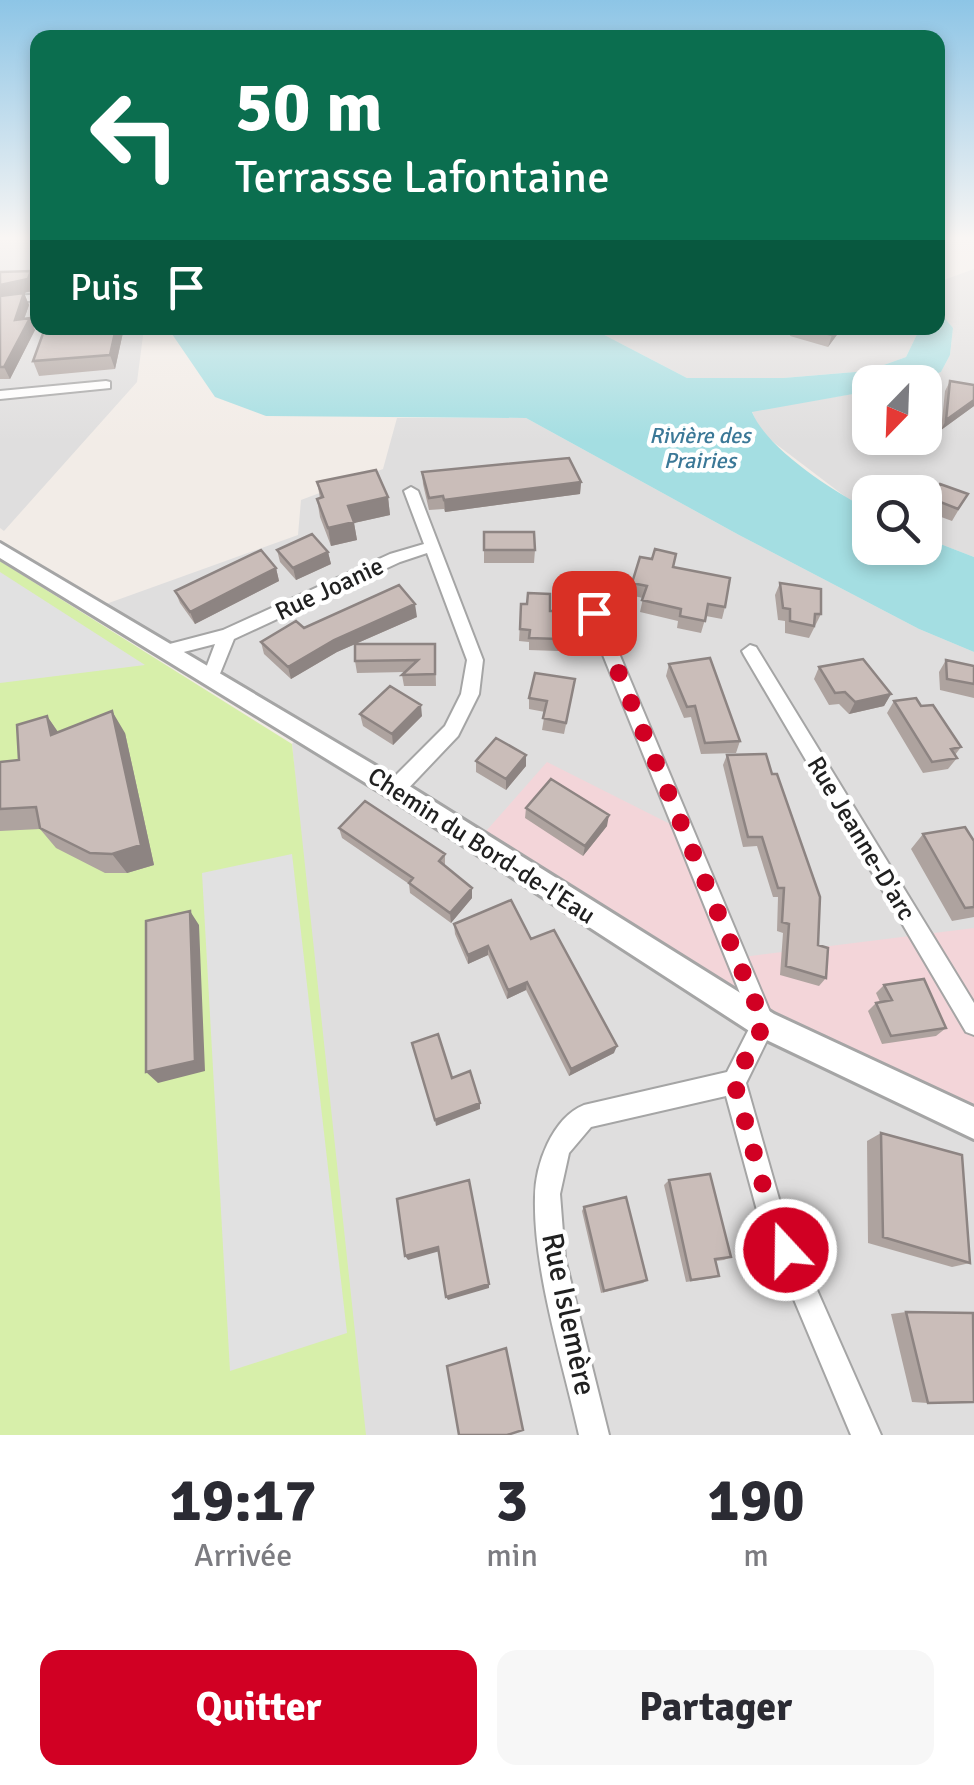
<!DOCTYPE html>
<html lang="fr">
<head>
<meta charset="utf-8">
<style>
  :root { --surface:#fff; --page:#f7f7f7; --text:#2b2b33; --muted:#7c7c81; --accent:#d10023 }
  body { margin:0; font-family:Signika,sans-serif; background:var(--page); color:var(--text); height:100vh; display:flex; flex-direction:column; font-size:38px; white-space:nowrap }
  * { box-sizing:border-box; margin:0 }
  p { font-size:32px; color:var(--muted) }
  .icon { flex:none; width:55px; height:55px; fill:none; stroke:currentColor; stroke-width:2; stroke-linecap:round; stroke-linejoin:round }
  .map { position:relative; height:1435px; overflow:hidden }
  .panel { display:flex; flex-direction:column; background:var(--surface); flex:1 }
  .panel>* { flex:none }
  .guide { position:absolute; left:30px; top:30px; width:915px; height:305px; border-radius:20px; box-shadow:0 5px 15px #0003; background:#0b6e4f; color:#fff; overflow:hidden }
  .needle { width:65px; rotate:203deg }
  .tools { position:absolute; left:852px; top:365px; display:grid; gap:20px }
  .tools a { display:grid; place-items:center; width:90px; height:90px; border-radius:20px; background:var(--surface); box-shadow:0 5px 15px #0003; font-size:50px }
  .pin { position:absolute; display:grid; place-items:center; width:85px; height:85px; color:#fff; margin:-42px; border-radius:20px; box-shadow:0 5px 15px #0006 }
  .me { position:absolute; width:110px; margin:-55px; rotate:339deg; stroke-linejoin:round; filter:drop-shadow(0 0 8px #0008) }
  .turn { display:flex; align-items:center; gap:35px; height:210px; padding:0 40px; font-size:45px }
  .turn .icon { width:130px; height:130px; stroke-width:2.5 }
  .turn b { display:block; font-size:70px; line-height:85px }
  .then { display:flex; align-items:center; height:95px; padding:0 40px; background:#0003; gap:20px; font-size:38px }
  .eta { display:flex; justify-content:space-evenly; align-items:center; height:170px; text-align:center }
  .eta b { font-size:60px; font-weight:800; line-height:70px }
  .primary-button { display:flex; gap:20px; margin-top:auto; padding:20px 40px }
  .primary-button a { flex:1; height:115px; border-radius:20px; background:var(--accent); color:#fff; font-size:40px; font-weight:800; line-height:115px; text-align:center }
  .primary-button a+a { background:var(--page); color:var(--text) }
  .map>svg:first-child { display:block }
  .residential { fill:#dfdede }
  .commercial { fill:#f3d5d9 }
  .grass { fill:#d7efaa }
  .parking { fill:#e1e1e1 }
  .water { fill:#a4dee2 }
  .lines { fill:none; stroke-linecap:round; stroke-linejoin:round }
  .minor-casing { stroke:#a5a5a5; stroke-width:4 }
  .tertiary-casing { stroke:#a5a5a5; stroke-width:6 }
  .minor { fill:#fff; fill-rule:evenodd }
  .tertiary { fill:#fff; fill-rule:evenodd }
  .wall { fill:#aea39f }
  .shaded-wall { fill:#8d8482 }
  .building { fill:#cabdb9; stroke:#8d8482; stroke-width:2.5 }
  .route { stroke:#d10023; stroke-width:18; stroke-dasharray:0 32.4 }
  .labels { text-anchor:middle; stroke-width:9; stroke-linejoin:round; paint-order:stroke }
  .far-water-label { font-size:22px; font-style:italic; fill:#3b7897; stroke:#fff }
  .street-label { font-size:25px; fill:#212121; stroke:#fff }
  .near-street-label { font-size:30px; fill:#212121; stroke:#fff }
</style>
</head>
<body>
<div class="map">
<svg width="974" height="1435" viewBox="0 0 974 1435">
  <rect width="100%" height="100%" fill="#f2ece7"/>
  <path class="residential" d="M0 240H37L38 328H144L137 382 4 531 0 528Z
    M974 269V557L925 538V492H870V510L847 498 760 432 752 411 870 391V438H925V382H912L941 372 950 355 953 328 938 310V282Z
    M591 328H920L906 357 867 371 783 378H687Z
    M397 418H526L739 535 919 629 974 652V1435H353L292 744 304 727 106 604 298 535 301 500 383 469Z"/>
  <path class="commercial" d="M547 762 684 831 743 957 974 928V1123L764 1024 479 839Z"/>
  <path class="grass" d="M0 561 292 744 366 1435H0Z"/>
  <path class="parking" d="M0 572 145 665 0 683Z
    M292 854 347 1333 230 1371 202 873Z"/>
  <path class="water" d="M938 310 953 328 950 355 941 372 912 382H870V391L752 412C767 449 834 492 870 510V548H925V538L974 557V652L919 629 739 535 526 418 266 416 215 397 172 334 174 328H591L687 378H783L867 371 906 357 920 328H938Z"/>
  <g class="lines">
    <defs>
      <path id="minor" d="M38 294V300L0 304V298Z
        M106 381 110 382V388L0 399V391Z
        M411 487 418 491 483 660 479 694 458 736 402 795 395 797 388 795 386 789 388 783 445 726 461 694 467 660 427 553 400 562 234 639 217 681 211 682 203 676 215 644 168 656 160 650 162 646 223 630 390 554 424 544 404 491Z
        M594 607 602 613 775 1024 746 1083 783 1213 881 1435H851L758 1214 726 1096 591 1127 569 1153 560 1194 565 1258 609 1435H579C563 1363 533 1270 535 1197 535 1165 552 1118 584 1105L727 1072 752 1023 586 613Z
        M750 645 756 647 974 1003V1035L966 1032 744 655 742 651Z"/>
      <path id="tertiary" d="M0 543 403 782 774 1014 974 1107V1139L754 1034 387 796 0 558Z"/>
    </defs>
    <use href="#minor" class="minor-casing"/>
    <use href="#tertiary" class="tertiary-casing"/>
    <use href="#minor" class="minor"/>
    <use href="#tertiary" class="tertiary"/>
  </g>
  <path class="wall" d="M31 271 36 282 33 291 18 294 24 293 29 305 24 319 35 330 10 379H0V272Z
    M124 328 115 369 39 376 33 361Z
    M631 328H654L650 335Z
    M792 328H842L828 347 790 336Z
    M950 381 974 385V406L941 430 945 391Z
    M422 472 581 482 580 494 445 512 444 509 429 510 423 484Z
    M317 482 388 497 390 515 354 523 357 540 331 546 320 517 317 499 320 498Z
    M968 494 952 521 925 511 930 498Z
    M484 532 535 550 534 563H484Z
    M277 550 328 552 331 564 296 580 280 562Z
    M673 567 725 607 722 619 706 616 701 633 677 628 678 621 640 612 643 598 629 595 632 583Z
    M276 568 279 581 195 624 180 603 175 591Z
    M780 583 821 614 809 638 785 633V621L778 620 775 595Z
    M521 604 550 611 559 639 558 651 529 650V642L519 641Z
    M417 617 337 652 291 679 264 654 261 642 304 628Z
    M435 644 436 686H404L402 675 405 672 357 673 355 661Z
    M946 660 974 666V698L940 690 939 672Z
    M669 664 740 741 736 753 701 754 691 717 684 718 666 676Z
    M819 667 891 694 884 706 849 714 839 704 829 705 814 679Z
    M573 691 564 734 542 730 545 712 529 709V698Z
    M894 701 921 706 961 747 955 755 957 758 948 769 923 773 887 713Z
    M360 714 422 716 393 745 363 726Z
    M47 716 58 732 125 733 154 865 127 873H105L56 848 40 829 0 831V762L19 760Z
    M727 755 772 774 826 978 819 986 780 975 783 933 777 931 778 897H773L757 846 743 847 723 765Z
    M476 761 526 766 506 790 476 772Z
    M526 808 607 826 583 856 525 818Z
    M339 828 445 854V866L472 888V898L451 923 410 893 409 884 342 838Z
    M923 834 974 841V917L952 921 911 849Z
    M454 924 531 939 614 1053 569 1076 526 990 507 999 488 955 468 964 455 934Z
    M884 985 946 1028 936 1036 882 1044 868 1011 876 1003 880 1002 876 993Z
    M881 1133 970 1263 952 1267 868 1243 867 1141Z
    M669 1180 731 1257 724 1260 716 1261 719 1276 713 1278 686 1282 664 1185Z
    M584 1207 647 1280 643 1283 601 1293 582 1211Z
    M906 1312 928 1403 912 1402 891 1314Z"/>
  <path class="shaded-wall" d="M31 271 36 282 33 291 0 297V285Z
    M24 293 29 305 20 331 15 320Z
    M30 318 35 330 10 379 4 367Z
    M116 328H124L115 369 110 355Z
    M837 328H842L828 347 832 335Z
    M974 400V406L941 430 946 420Z
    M581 482 580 494 445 512 444 500Z
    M388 497 390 515 354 523 357 540 331 546 328 528 348 506Z
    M328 552 331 564 296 580 293 568Z
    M276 568 279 581 195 624 190 612Z
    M415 604 417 617 337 652 291 679 288 667 334 640Z
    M891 694 884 706 849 714 855 702Z
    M421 705 422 716 393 745 392 734Z
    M112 711 125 733 154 865 127 873 112 854Z
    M47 716 62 738 51 735Z
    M526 755V766L506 790V779Z
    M609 815 607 826 583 856 585 846Z
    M472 888V898L451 923 450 913Z
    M190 911 199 925 205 1071 158 1083 146 1072Z
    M488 946V955L468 964V955Z
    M527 982 526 990 507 999 508 990Z
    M617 1046 614 1053 569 1076 571 1069Z
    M480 1103V1109L436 1126 435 1120Z
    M438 1247 440 1251 408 1260 405 1256Z
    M489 1284V1288L448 1300 446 1297Z"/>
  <path class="building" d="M31 271 28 279 0 285V272Z
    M24 293 15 320 30 318 4 367H0V296Z
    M45 328H116L110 355 33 361Z
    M806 328H837L832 335Z
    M950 381 974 385V400L946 420Z
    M569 458 581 482 444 500 443 496 429 498 422 472Z
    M376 470 388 497 348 506 354 522 328 528 317 499 323 497 317 482Z
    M940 484 968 494 958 509 930 498Z
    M484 532H534L535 550H484Z
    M312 534 328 552 293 568 277 550Z
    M655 549 676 554 673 567 730 578 725 607 708 604 705 621 680 616 681 609 642 600 647 586 632 583 640 557 652 559Z
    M261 550 276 568 190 612 175 591Z
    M780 583 821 589V614H815L814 626 790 621V609L783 608Z
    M399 585 415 604 334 640 288 667 261 642 296 621 304 628Z
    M528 593 550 594V611H560L559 639 529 638 530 630 520 629 521 604H527Z
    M355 644H435V674L402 675 418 660 355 661Z
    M710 658 740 741 705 743 695 706 687 707 669 664Z
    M863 659 891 694 855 702 845 692 835 693 819 667Z
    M946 660 974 666V684L947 679Z
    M535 673 575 679 566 723 543 718 547 701 529 698Z
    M390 686 421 705 392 734 360 714Z
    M916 698 921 706 933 705 961 747 951 749 957 758 932 762 894 701Z
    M112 711 141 845 112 854 90 853 40 828 36 807 0 809V762L19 760 17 725 47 716 51 735Z
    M496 738 526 755 506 779 476 761Z
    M766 754 772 774H777L820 897 818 945 828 948 826 978 786 966 789 924 782 922 784 888H778L762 837H748L727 755Z
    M551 779 609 815 585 846 526 808Z
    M365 801 445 854 439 861 472 888 450 913 409 883 413 878 339 828Z
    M965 827 974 841V907L965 908 923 834Z
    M511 900 531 939 554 930 617 1046 571 1069 527 982 508 990 488 946 468 955 454 924Z
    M190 911 195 1061 146 1072V921Z
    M924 979 946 1028 891 1036 876 1003 892 1000 884 985Z
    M438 1034 452 1078 470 1071 480 1103 435 1120 412 1043Z
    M881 1133 962 1155 970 1263 883 1237Z
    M710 1174 731 1257 715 1259 719 1276 691 1280 669 1180Z
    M469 1180 489 1284 446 1297 438 1247 405 1256 397 1199Z
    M626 1197 647 1280 604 1291 584 1207Z
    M906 1312 973 1313 974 1402 928 1403Z
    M506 1348 523 1430 507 1435H459L447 1366Z"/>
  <linearGradient id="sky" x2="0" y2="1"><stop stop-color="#8dc5e6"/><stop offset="0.54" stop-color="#f9f6f4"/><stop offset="1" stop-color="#f9f6f4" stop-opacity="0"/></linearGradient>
  <rect width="974" height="441" fill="url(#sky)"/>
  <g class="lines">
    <path class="route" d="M594 613 764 1024 734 1082 771 1214 786 1250"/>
  </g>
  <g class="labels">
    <g class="far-water-label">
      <text x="700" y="443">Rivière des<tspan x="700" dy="25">Prairies</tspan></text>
    </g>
    <g class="street-label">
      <text transform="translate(329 588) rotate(-25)" y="9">Rue Joanie</text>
      <text transform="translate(862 838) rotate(59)" y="9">Rue Jeanne-D'arc</text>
      <text transform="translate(482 845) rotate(33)" y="9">Chemin du Bord-de-l'Eau</text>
    </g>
    <g class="near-street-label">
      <text transform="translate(569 1314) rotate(78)" y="10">Rue Islemère</text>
    </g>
  </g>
</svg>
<div class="tools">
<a><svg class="needle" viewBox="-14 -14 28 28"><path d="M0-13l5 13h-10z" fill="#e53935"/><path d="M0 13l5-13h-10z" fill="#7c7c81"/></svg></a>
<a><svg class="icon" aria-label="search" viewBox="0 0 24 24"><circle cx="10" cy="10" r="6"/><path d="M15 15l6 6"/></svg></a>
</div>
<div class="pin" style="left:594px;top:613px;background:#d93025"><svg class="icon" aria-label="arrive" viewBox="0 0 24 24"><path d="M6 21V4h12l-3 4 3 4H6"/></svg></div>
<svg class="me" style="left:786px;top:1250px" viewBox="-20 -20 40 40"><circle r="17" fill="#d10023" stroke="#fff" stroke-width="3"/><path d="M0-11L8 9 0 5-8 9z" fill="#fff"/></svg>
<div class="guide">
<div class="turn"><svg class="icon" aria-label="left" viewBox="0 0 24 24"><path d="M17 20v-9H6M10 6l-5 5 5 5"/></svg><div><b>50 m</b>Terrasse Lafontaine</div></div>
<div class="then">Puis<svg class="icon" aria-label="arrive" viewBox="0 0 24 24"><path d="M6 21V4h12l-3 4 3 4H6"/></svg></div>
</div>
</div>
<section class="panel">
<div class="eta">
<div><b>19:17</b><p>Arrivée</p></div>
<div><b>3</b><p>min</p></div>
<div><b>190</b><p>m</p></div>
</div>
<div class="primary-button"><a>Quitter</a><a>Partager</a></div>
</section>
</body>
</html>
